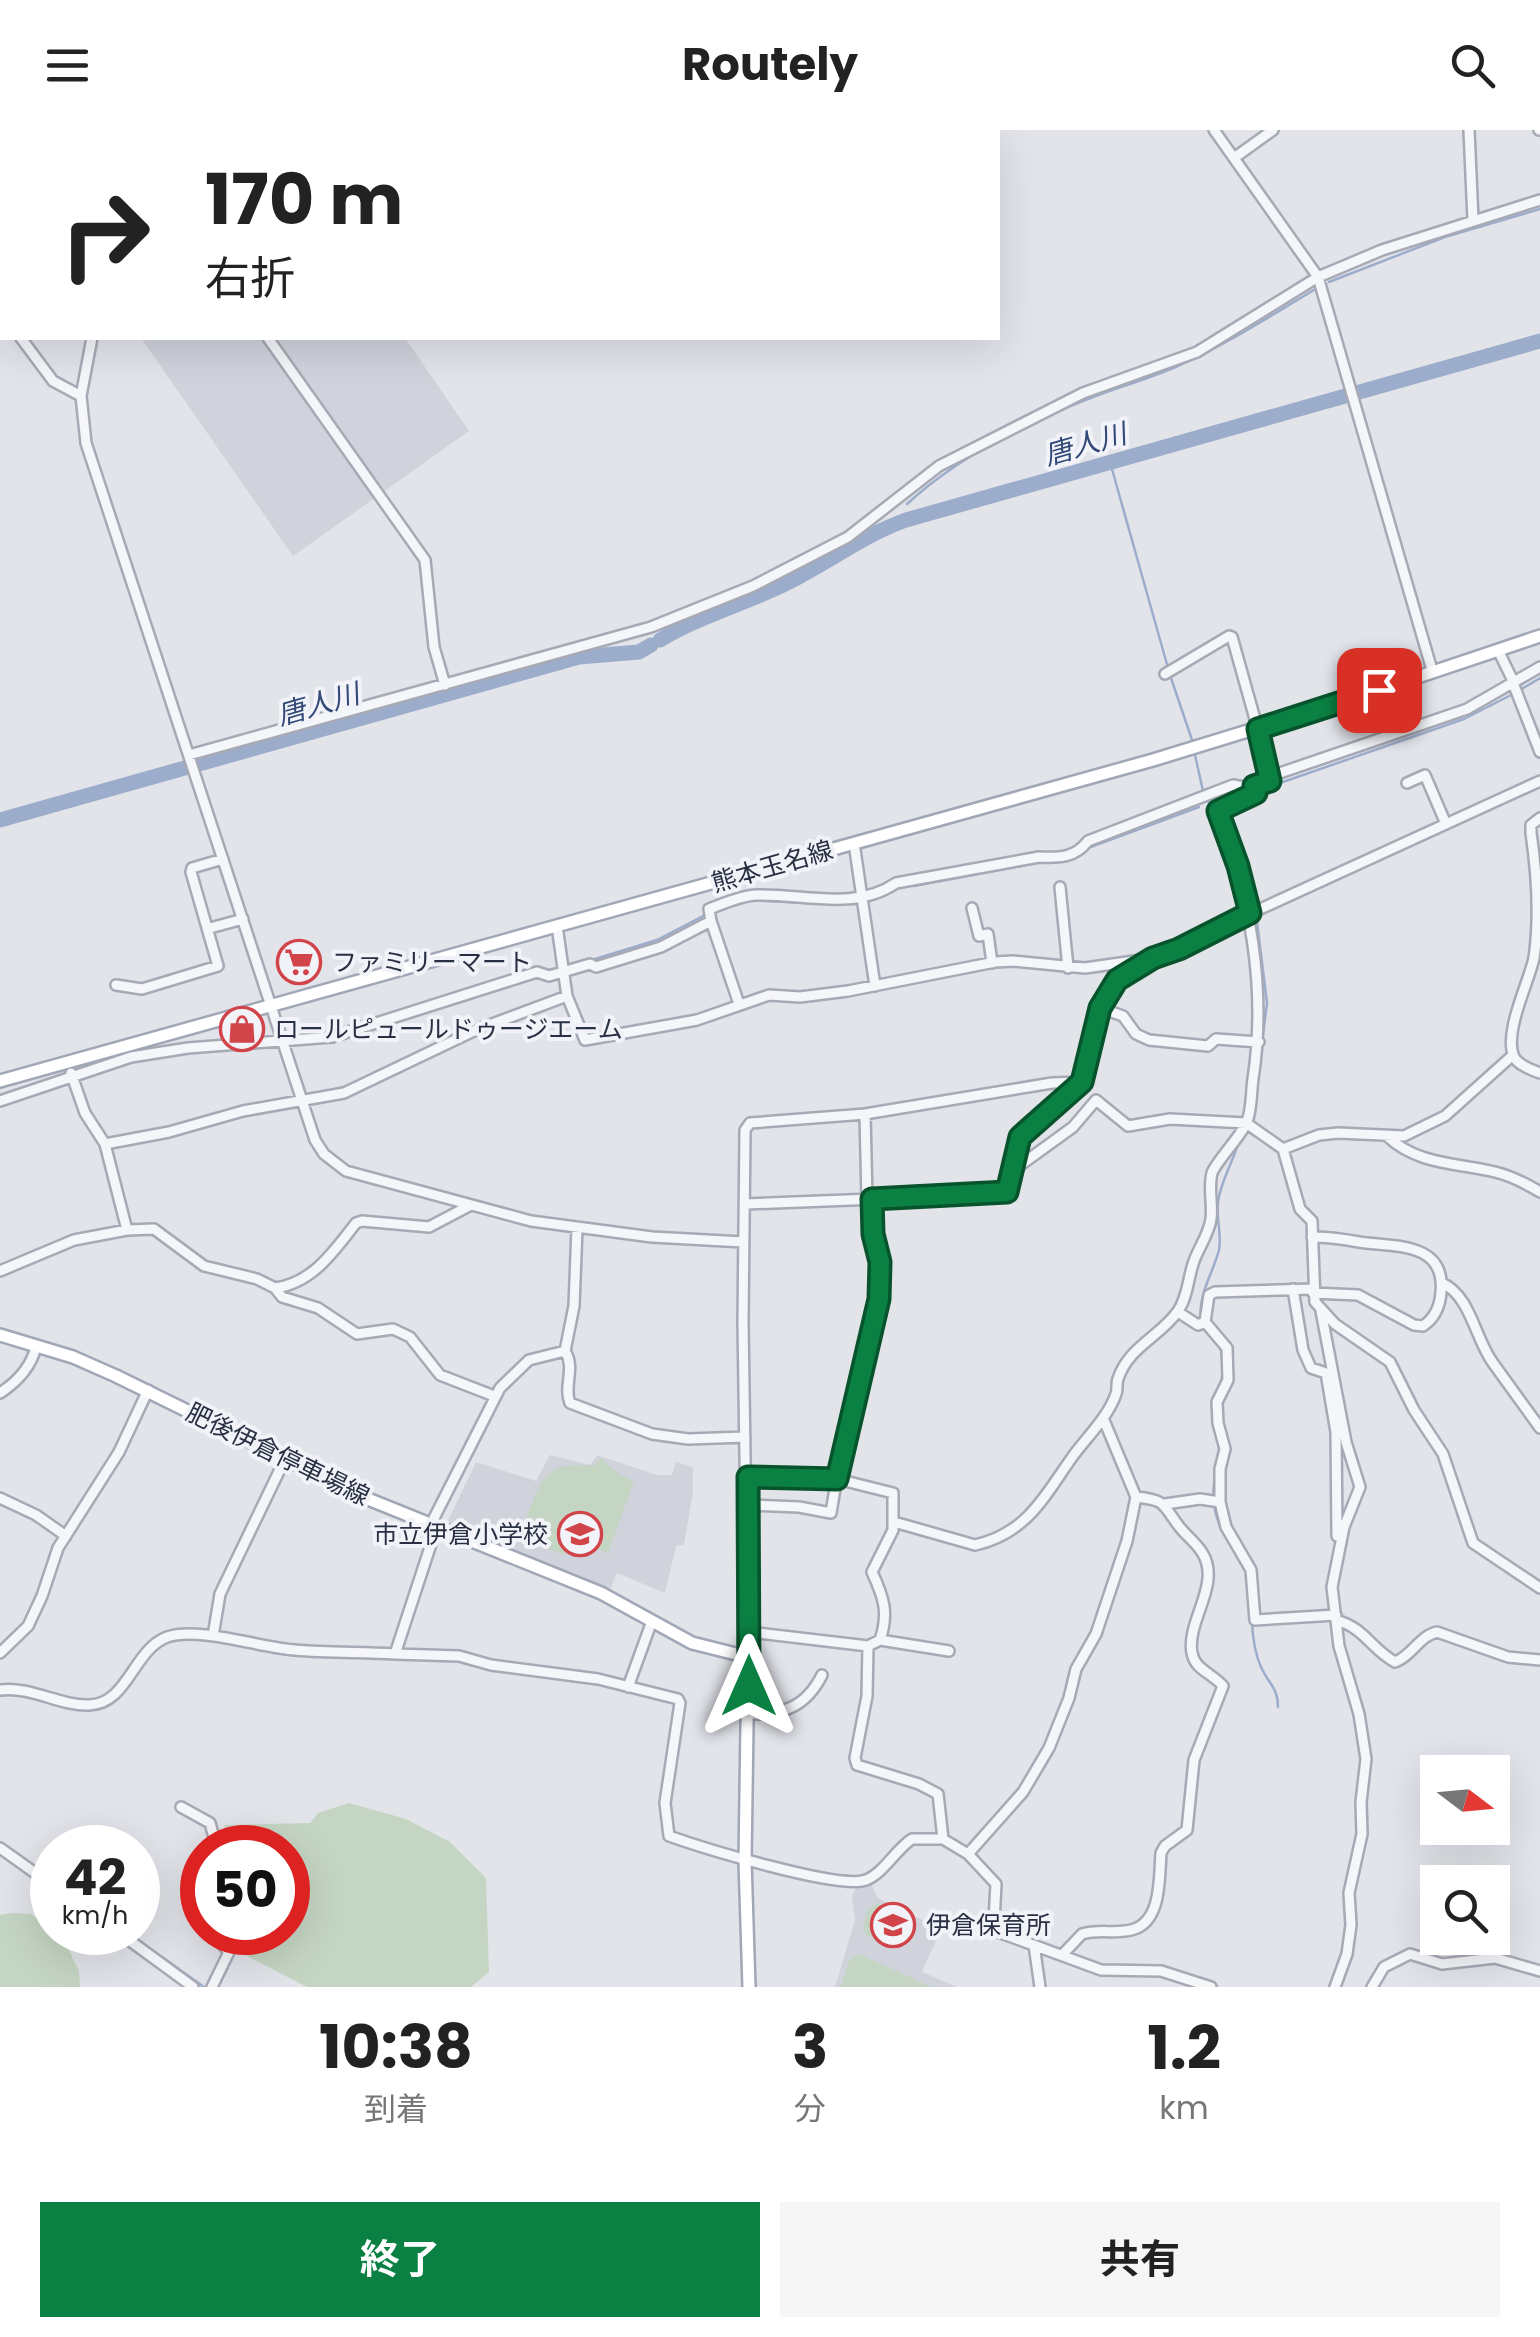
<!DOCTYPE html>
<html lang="ja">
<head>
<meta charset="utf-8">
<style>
  :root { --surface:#fff; --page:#f6f6f6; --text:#222; --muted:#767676; --accent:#0b8043 }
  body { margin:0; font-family:Poppins,"Noto Sans JP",sans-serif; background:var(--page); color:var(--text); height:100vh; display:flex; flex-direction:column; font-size:38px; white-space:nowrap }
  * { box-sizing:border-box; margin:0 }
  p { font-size:32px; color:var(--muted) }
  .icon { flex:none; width:55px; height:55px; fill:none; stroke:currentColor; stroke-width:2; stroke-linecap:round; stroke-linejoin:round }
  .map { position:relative; height:1857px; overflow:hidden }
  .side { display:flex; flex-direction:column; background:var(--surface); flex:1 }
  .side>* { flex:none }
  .hud { position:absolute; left:0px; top:0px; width:1000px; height:210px; box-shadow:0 10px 40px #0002; background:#fff; color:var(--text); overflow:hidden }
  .needle { width:65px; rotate:106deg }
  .buttons { position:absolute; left:1420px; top:1625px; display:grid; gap:20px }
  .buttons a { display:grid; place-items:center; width:90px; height:90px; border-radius:0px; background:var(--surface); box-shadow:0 10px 40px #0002; font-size:50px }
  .speed { position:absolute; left:30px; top:1695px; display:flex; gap:20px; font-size:50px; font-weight:700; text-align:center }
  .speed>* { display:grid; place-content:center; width:130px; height:130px; border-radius:50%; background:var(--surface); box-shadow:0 10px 40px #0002; line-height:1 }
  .speed small { font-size:25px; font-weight:400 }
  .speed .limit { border:15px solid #d22; background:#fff; color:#111 }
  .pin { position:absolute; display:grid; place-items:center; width:85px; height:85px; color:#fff; margin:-42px; border-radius:20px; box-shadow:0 5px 15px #0006 }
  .me { position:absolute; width:110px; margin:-55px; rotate:0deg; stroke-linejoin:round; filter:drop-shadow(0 0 8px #0008) }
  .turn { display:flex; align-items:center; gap:35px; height:210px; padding:0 40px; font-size:45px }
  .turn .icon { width:130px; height:130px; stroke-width:2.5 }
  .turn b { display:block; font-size:70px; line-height:85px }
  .eta { display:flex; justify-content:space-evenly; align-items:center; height:170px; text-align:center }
  .eta b { font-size:60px; font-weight:700; line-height:70px }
  .cta { display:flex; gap:20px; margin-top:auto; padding:20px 40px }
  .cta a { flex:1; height:115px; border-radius:0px; background:var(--accent); color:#fff; font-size:40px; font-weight:700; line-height:115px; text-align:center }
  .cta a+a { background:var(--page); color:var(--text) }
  header { display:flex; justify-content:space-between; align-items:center; height:130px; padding:0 40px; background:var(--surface); font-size:45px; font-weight:700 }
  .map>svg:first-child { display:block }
  .built { fill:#d0d3dc }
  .green { fill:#c5d5c3 }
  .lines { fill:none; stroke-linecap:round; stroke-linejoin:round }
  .stream { stroke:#9cadcb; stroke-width:2.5 }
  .river { stroke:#9cadcb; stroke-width:15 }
  .minor-casing { stroke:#a7aab5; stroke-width:14 }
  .major-casing { stroke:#a1a7b6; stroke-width:16 }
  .minor { stroke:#f5f6f9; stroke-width:9 }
  .major { stroke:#fff; stroke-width:11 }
  .route-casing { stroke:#07532c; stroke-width:25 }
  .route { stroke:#0b8043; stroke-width:18 }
  .labels { text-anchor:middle; stroke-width:8; stroke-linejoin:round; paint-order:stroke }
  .street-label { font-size:25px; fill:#293043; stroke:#f1f3f8 }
  .poi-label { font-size:25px; fill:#293043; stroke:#f1f3f8; text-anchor:start }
  .water-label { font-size:28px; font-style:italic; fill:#324978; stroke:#f1f3f8 }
</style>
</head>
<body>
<header><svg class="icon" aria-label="menu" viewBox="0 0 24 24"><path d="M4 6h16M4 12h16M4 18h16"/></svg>Routely<svg class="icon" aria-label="search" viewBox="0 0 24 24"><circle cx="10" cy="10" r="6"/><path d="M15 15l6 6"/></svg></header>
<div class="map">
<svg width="1540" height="1857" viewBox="0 0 1540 1857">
  <rect width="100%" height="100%" fill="#e2e4ea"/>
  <path class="built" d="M141 208H405L469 301 293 426Z
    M550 1325 590 1335 597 1325 657 1345H672L676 1332 693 1337V1362L684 1415 676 1416 665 1463 617 1443 609 1462 447 1393 476 1332 536 1351Z
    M870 1752 878 1768 941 1799 922 1842 957 1857H835L855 1790 852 1766 857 1756Z"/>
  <path class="green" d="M601 1328 619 1344 634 1351 608 1423 581 1414 563 1424 529 1412 522 1399C539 1357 541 1328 594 1336Z
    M349 1673 406 1689 450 1712 486 1748 489 1842 471 1857H307L245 1825 225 1803 288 1802V1718L232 1717 224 1695 310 1693 318 1683Z
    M878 1773 893 1783 892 1790 898 1793 897 1816 868 1806 863 1800 867 1781Z
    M12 1783 31 1784 52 1798V1802L61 1804 79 1841 80 1857H0V1785Z
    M859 1824 932 1857H841L849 1830Z"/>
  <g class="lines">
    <path class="stream" d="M1329 152 1445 107 1540 79
      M1110 332 1168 538
      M907 374C958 327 1028 292 1093 267 1121 256 1152 248 1180 235 1227 214 1270 186 1314 160
      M906 390V387
      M1170 545 1192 610
      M1520 554 1540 543
      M1520 560 1540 548
      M1195 625 1203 661
      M1276 650 1461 587 1513 558
      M1280 653 1464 589 1513 564
      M1205 669 1213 676 1232 670
      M1214 671 1241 661
      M1211 676 1225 714
      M1088 718 1199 677
      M914 756 1042 732
      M750 770 827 774
      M1256 784 1267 873 1256 959
      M595 829 657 810 705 785
      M451 874 539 847
      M287 916 318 912
      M212 921 279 916
      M1201 1188C1198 1165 1213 1143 1219 1120 1222 1105 1216 1089 1218 1073 1220 1053 1232 1034 1238 1014
      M1203 1196 1220 1215 1223 1231
      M1217 1307C1205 1275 1219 1267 1224 1239
      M1220 1314C1215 1347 1205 1377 1227 1407
      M1252 1489C1252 1504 1255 1525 1262 1539 1269 1554 1278 1558 1278 1577
      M0 1712 52 1750
      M127 1802 204 1857"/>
    <path class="river" d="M660 510C698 487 741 475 781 456 824 436 861 406 906 390L1540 211
      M0 690 579 527 639 522 651 515"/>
    <defs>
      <path id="minor" d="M112 0 114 2
        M1214 0 1318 147 1432 540
        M1469 0 1473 90
        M1539 0H1540
        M130 2V0
        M344 2 348 0
        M1234 28 1273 0
        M0 177 2 181
        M21 208 53 251 81 266
        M92 208 81 266 86 313 315 1010 324 1024 346 1041 531 1091 652 1107 743 1112
        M268 208 425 430 434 517 445 555
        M1498 520 1514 553
        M1165 544 1229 506 1232 507 1271 646
        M1513 553 1540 622
        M189 625 651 497 753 456 848 407 939 336 1083 263 1197 222 1318 147 1382 120 1540 70
        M1407 653 1425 645 1446 694
        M1540 688 1531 695V703C1537 744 1540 786 1534 828 1529 852 1503 903 1514 927 1518 935 1532 940 1540 943
        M854 713 875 856
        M1060 757 1068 838
        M972 778 979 806 988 804 992 833
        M711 791 739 874
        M557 796 567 866 585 910 697 890 769 865 800 867 848 861 995 832 1013 831 1085 838 1148 829
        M210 798 243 789
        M116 855 142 859 218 836 191 742 192 738 223 729
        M1100 878 1123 886 1136 904 1149 910 1208 916 1216 909 1259 912
        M71 943 85 983 105 1014 127 1100
        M0 971 131 927 188 918 332 907 537 842 549 846 590 834 596 837 661 817 711 791 709 779C723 774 739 766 755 765 801 763 854 782 896 753L1039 727C1059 728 1075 728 1088 711L1233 655 1249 658 1271 651V646L1467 579 1540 537
        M865 984 867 1070
        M1388 1007C1418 1035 1458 1033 1495 1042 1512 1046 1525 1053 1540 1062
        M105 1014 169 1002 243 981 344 963 476 900 567 866
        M1283 1019 1319 1005 1338 1003 1404 1006 1445 986 1513 925
        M1015 1039 1073 997 1096 970 1128 996 1170 989 1246 993 1283 1019 1300 1079 1312 1091 1315 1172 1335 1194 1390 1232 1414 1280 1443 1324 1473 1413 1540 1458
        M746 1074 1003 1064 1010 1056 1021 1007 1082 952 1100 878 1109 862 1117 850 1153 828 1540 651
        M577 1098 574 1176 565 1221C576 1238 563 1256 570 1273L652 1304 688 1309 745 1307
        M1312 1107C1329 1107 1343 1109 1359 1112 1392 1117 1446 1111 1441 1162 1440 1177 1435 1188 1423 1196L1414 1195 1358 1165 1313 1163
        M0 1141 74 1110 127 1100 154 1099 204 1136 257 1149 275 1158 282 1167 318 1178 357 1204 393 1199 410 1207 440 1245 494 1266
        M1442 1153C1471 1166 1475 1209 1493 1233 1508 1254 1524 1276 1540 1298
        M275 1158C313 1153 334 1121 356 1093L362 1091 429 1097 469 1076
        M1293 1159 1303 1220 1311 1238 1326 1243 1336 1302 1337 1406
        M1313 1159 1215 1162 1209 1165 1205 1192 1227 1218 1228 1250 1217 1272 1218 1293 1225 1319 1220 1339V1372L1226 1397 1251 1440 1255 1490 1336 1485
        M1321 1181 1346 1312 1360 1357 1344 1397 1332 1457 1339 1516 1359 1584 1366 1629 1361 1672 1362 1704 1349 1763 1351 1795 1347 1824 1335 1857
        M1178 1182 1198 1195 1205 1192
        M0 1263C17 1252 31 1237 36 1217
        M1103 1288 1136 1367 1127 1411 1096 1504 1076 1539 1069 1568 1049 1618 1023 1662 968 1724 996 1754 994 1791 998 1802 1101 1840 1161 1841 1211 1857
        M748 1347 837 1349 893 1363V1400L872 1442C884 1468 889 1483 880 1510L868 1516
        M0 1368 36 1385 66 1406
        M1165 1374 1200 1369 1220 1372
        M748 1375 799 1377 831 1383 840 1328 879 1169 880 1132 873 1104 872 1069
        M894 1392 975 1415C1028 1403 1045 1365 1073 1326 1087 1307 1108 1287 1116 1264 1118 1259 1116 1253 1118 1249 1128 1217 1161 1206 1178 1181 1188 1167 1188 1147 1194 1131 1199 1117 1209 1104 1211 1089 1213 1074 1208 1058 1212 1043 1216 1032 1239 1008 1246 994 1252 982 1251 962 1253 949 1267 857 1250 768 1218 681L1255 663 1254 657
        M431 1394 500 1258 529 1230 565 1221
        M1336 1490C1365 1498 1371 1519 1395 1532 1412 1526 1419 1506 1437 1502L1508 1527 1540 1530
        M749 1502 868 1516 867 1566 855 1628 857 1635 919 1654 938 1664 943 1709
        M213 1506 220 1464 285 1329
        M880 1510 949 1521
        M0 1523 28 1496 42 1466 58 1418 119 1322 148 1260
        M395 1524 459 1526 491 1535 598 1549 678 1569 680 1573 665 1673 669 1706C700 1717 839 1760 866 1750 884 1743 896 1719 912 1709H943L968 1724
        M748 1527 743 1192 745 1000 750 993 865 984 1052 953 1082 952
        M628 1557 652 1491
        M0 1560C32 1556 59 1576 89 1575 128 1574 133 1520 167 1507 199 1496 261 1518 295 1520 328 1523 362 1522 395 1524L437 1396
        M749 1584C783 1585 806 1577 822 1545
        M181 1677 210 1693 217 1718
        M0 1718 52 1755
        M202 1782V1791
        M118 1802 193 1857
        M211 1802 229 1822 212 1857
        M1034 1815 1040 1857
        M1062 1825 1082 1804C1098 1799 1114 1804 1131 1800 1162 1793 1159 1748 1161 1723L1165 1716 1187 1700 1194 1630 1223 1556C1212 1543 1195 1540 1192 1523 1186 1492 1221 1455 1203 1424 1197 1413 1185 1405 1178 1395 1162 1373 1165 1370 1136 1367
        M1372 1857 1384 1837 1410 1824 1442 1834 1495 1828 1540 1841"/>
      <path id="major" d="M0 951 1153 630 1352 569 1540 506
        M0 1205 73 1227 116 1246 363 1367 601 1463 692 1513 748 1527 745 1731 749 1857"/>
    </defs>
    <use href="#minor" class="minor-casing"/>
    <use href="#major" class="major-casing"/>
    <use href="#minor" class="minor"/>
    <use href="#major" class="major"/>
  </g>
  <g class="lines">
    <defs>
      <path id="route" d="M749 1556 748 1347 837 1349 879 1169 880 1132 873 1104 872 1069 1007 1062 1020 1007 1082 952 1100 878 1117 850 1153 828 1179 819 1250 783 1238 736 1218 681 1256 663 1254 656 1270 651 1258 599 1379 560"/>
    </defs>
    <use href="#route" class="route-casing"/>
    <use href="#route" class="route"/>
  </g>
  <defs>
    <symbol id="supermarket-ring" viewBox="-11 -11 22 22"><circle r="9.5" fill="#f1f3f8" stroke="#d1454a" stroke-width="1.5"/><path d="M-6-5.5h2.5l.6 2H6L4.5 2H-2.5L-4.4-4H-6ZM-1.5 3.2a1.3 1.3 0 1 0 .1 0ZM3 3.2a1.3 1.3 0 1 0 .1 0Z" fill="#d1454a"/></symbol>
    <symbol id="shop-ring" viewBox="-11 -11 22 22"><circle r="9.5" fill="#f1f3f8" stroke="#d1454a" stroke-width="1.5"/><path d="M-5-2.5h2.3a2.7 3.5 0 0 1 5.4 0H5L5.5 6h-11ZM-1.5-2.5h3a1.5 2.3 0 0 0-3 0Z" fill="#d1454a"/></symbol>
    <symbol id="school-ring" viewBox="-11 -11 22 22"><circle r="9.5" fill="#f1f3f8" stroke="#d1454a" stroke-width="1.5"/><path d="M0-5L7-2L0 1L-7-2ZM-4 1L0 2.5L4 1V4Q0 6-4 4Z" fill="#d1454a"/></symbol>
  </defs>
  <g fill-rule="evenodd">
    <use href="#supermarket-ring" x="274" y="807" width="50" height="50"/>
    <use href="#shop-ring" x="217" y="874" width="50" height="50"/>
    <use href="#school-ring" x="555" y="1379" width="50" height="50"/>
    <use href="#school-ring" x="868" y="1770" width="50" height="50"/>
  </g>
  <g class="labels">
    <g class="street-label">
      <text transform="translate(772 736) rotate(-16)" y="9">熊本玉名線</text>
      <text transform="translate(278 1324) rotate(26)" y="9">肥後伊倉停車場線</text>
    </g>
    <g class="poi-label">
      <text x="332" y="841">ファミリーマート</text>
      <text x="274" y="908">ロールピュールドゥージエーム</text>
      <text x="548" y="1413" text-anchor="end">市立伊倉小学校</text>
      <text x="926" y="1804">伊倉保育所</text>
    </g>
    <g class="water-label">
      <text transform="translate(1085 314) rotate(-16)" y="10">唐人川</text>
      <text transform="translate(318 574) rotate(-16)" y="10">唐人川</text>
    </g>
  </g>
</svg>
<div class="buttons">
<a><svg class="needle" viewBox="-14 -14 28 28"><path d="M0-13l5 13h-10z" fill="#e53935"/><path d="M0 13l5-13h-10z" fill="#767676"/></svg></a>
<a><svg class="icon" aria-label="search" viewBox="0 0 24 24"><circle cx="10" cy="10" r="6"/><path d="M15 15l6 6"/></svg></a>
</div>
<div class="speed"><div>42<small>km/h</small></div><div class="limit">50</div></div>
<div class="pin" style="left:1379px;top:560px;background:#d93025"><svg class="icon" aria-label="arrive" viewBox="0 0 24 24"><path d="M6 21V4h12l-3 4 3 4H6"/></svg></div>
<svg class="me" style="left:749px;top:1556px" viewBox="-20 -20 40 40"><path d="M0-17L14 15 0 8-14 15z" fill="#0b8043" stroke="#fff" stroke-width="4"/></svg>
<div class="hud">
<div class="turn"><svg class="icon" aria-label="right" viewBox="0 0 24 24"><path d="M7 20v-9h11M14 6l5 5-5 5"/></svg><div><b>170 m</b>右折</div></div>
</div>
</div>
<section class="side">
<div class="eta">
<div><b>10:38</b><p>到着</p></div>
<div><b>3</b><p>分</p></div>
<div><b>1.2</b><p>km</p></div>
</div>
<div class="cta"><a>終了</a><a>共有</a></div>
</section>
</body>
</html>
